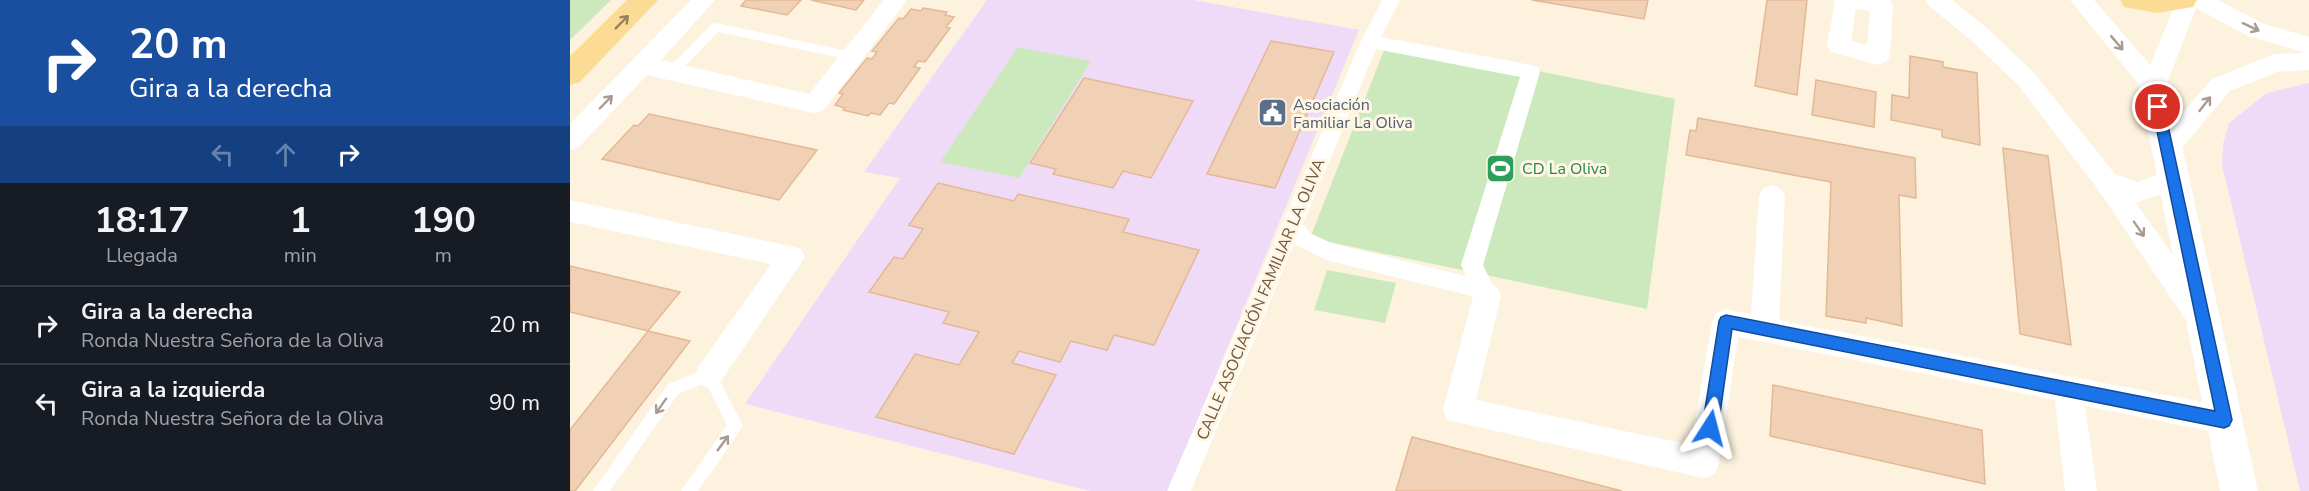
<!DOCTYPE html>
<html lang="es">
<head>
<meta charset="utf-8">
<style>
  :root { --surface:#171b24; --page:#242831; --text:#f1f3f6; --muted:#9ea1a6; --line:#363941 }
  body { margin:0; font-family:"Nunito Sans",sans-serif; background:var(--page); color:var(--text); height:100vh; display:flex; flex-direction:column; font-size:22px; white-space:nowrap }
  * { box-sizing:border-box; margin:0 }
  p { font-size:20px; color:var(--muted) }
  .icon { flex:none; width:33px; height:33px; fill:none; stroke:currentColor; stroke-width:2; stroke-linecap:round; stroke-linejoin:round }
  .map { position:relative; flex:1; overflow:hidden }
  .details { display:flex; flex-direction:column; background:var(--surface); width:570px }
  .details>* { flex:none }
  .banner { background:#1a4fa0; color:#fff; overflow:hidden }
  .pin { position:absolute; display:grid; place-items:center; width:51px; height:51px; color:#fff; margin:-26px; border:3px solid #fff; border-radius:50%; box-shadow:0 2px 6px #0007 }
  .me { position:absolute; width:66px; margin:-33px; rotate:9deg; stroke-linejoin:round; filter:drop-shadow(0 0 4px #0008) }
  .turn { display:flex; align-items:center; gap:21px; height:126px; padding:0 30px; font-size:27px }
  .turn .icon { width:78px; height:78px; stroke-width:2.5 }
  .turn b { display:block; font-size:42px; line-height:51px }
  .lanes { display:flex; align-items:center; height:57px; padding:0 30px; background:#0003; justify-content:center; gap:30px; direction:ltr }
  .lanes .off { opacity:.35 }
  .eta { display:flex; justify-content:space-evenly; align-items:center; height:102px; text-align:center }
  .eta b { font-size:36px; font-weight:700; line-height:42px }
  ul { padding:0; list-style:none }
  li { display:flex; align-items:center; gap:18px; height:78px; padding:0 30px; border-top:2px solid var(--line) }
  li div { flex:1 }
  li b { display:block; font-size:22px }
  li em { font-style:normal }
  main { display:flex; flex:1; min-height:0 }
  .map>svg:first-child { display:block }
  .education { fill:#efdbf8 }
  .green { fill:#cce9bd }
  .building { fill:#f1d1b5; stroke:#e4b896; stroke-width:1.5 }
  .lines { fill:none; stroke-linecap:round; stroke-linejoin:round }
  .service { fill:#fff; fill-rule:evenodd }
  .pedestrian { fill:#fff; fill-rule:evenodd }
  .minor { fill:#fff; fill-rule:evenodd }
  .tertiary { fill:#fff; fill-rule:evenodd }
  .primary { fill:#fcdc95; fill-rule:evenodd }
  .oneway { stroke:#9b805e }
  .oneway2 { stroke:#aa9b90 }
  .route { fill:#1a73e8; stroke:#114b97; stroke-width:1.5 }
  .labels { text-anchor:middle; stroke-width:6; stroke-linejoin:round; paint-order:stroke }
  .service-label { font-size:16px; fill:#4e5e75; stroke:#fff6e4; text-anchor:start }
  .leisure-label { font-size:16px; fill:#27864d; stroke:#fff6e4; text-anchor:start }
  .street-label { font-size:16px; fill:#715846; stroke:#fff6e4 }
</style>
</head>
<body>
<main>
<section class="details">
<div class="banner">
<div class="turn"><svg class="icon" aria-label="right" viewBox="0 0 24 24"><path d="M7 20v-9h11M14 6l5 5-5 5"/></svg><div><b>20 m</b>Gira a la derecha</div></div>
<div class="lanes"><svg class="icon off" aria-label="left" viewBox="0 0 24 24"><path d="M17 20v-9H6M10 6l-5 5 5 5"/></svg><svg class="icon off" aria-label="ahead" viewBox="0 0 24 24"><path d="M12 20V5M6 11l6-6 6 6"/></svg><svg class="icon" aria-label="right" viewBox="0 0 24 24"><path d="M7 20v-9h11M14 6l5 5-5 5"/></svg></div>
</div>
<div class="eta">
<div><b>18:17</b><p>Llegada</p></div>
<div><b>1</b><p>min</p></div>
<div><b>190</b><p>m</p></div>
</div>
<ul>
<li><svg class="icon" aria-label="right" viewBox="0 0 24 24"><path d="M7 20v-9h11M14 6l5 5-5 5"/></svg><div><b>Gira a la derecha</b><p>Ronda Nuestra Señora de la Oliva</p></div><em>20 m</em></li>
<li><svg class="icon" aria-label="left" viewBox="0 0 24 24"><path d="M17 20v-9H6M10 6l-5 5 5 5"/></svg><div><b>Gira a la izquierda</b><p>Ronda Nuestra Señora de la Oliva</p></div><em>90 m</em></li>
</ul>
</section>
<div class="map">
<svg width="1739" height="491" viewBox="0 0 1739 491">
  <rect width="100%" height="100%" fill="#fcf2de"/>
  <path class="education" d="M417 0H623L789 30 598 491H520L175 404 330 178 294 172Z
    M1739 83V491H1730L1652 165 1653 144 1659 123 1697 93Z"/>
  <path class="green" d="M0 0H41L0 40Z
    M818 40 1105 99 1077 309 740 238Z
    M448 47 521 61 449 178 370 162Z
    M757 270 826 283 815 323 744 310Z"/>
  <path class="building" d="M176 0H231L217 15 171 6Z
    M241 0H294L286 10Z
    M962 0H1078L1074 19Z
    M1197 0H1237L1227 95 1185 86Z
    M353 8 377 12 375 15 384 17 376 27 380 28 355 62 348 61 344 67 350 68 324 104 319 103 310 115 301 113 298 116 273 110 275 108 265 105 273 94 269 93 297 58 302 59 307 52 302 51 329 18 333 19 341 9 351 11Z
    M701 41 764 52 705 188 637 174Z
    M1340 56 1373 62V67L1407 73 1410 145 1372 137V130L1321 120 1322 95 1339 98Z
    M514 78 623 101 581 178 553 171 543 188 483 174 486 169 460 163Z
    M1246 80 1306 92 1304 127 1242 115Z
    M79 114 247 150 209 200 32 159 64 125 68 126Z
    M1128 118 1345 158 1346 198 1329 195 1332 326 1296 318V323L1256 316 1261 182 1116 155 1120 130 1126 131Z
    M1433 148 1478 156 1501 345 1450 334Z
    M368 183 444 201 448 194 559 219 553 232 629 250 584 345 544 335 537 350 501 341 490 362 449 351 442 363 486 375 444 454 306 417 345 354 389 365 409 332 373 323 379 312 299 292 324 257 333 259 353 229 339 225Z
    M0 266 110 292 78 331 0 312Z
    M78 331 120 341 5 491H0V430Z
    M1203 385 1412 430 1415 484 1200 436Z
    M842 437 1052 491H826Z"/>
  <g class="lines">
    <path class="service" d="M146 23 282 52 288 56 282 60 148 32 106 75H98L96 72 98 69 142 24Z
      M139 368 144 370 173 426 128 491H111L157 425 136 383 108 394 40 491H23L98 384Z"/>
    <path class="pedestrian" d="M812 0H830L811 37 961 65 968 67 970 72 913 265 928 296 925 303 917 305 909 303 906 297 756 260 724 244 621 491H597L791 41ZM806 49 950 77 891 265 896 276 761 243 740 233 733 224Z"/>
    <path class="minor" d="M121 0H145L91 60 239 94 314 0H337L253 111 244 113 77 75 9 147 0 150V124Z
      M1265 0H1320L1323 6 1320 56 1316 62 1308 65 1261 52 1257 46ZM1286 9 1300 11 1297 45 1281 41Z
      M1356 0H1382L1418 29 1464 73 1545 174 1568 182 1603 169 1612 172 1616 179 1612 186 1566 203 1640 308 1644 317 1640 326 1630 329 1620 326 1527 188 1448 85 1402 41 1359 6Z
      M1500 0H1524L1580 65 1607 0H1648L1694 24 1739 37V70L1707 72 1660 91 1606 155 1597 158 1588 155 1584 148 1588 141 1642 79 1704 54 1736 53 1678 36 1626 8 1596 86 1593 92 1584 95 1575 92Z
      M1202 185 1211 189 1215 196 1209 320 1654 406 1665 410 1669 420 1665 430 1654 434 1515 406 1527 491H1495L1485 400 1168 337 1149 463 1145 474 1134 478 877 420 873 410 903 296 907 287 917 284 927 287 931 296 906 400 1121 445 1142 322 1146 313 1156 309 1181 314 1189 196 1193 189Z
      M0 200 221 246 231 249 235 257 149 384 139 388 129 384 124 375 129 366 201 264 0 222Z"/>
    <path class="tertiary" d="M1584 75 1594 78 1599 86 1688 491H1650L1569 86 1574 78Z"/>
    <path class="primary" d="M57 0H88L10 82 0 85V56Z
      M1550 0H1627L1623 7 1587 13 1554 7Z"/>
  </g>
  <defs><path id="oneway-shaft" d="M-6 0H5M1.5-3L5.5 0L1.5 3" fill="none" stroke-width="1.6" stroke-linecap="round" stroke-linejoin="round" transform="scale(1.5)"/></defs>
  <use class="oneway" href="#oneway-shaft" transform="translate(52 22) rotate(-45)"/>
  <g class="oneway2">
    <use href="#oneway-shaft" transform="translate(1681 27) rotate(25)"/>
    <use href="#oneway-shaft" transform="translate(1547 43) rotate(50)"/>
    <use href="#oneway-shaft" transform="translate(36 102) rotate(-46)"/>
    <use href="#oneway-shaft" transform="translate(1635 104) rotate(-52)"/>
    <use href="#oneway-shaft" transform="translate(1569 229) rotate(55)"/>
    <use href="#oneway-shaft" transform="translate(91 406) rotate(125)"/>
    <use href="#oneway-shaft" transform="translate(153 443) rotate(-54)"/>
  </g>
  <path class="route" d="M1588 102 1594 107 1662 420 1659 426 1654 428 1162 329 1148 428 1146 433 1140 435 1135 433 1132 428 1149 321 1151 317 1156 315 1645 411 1582 107Z"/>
  <defs>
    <symbol id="civic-square" viewBox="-11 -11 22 22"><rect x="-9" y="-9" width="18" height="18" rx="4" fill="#5c6f8a" stroke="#fff6e4"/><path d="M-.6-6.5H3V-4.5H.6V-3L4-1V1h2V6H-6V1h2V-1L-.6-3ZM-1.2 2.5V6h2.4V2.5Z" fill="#fff"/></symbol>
    <symbol id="stadium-square" viewBox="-11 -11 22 22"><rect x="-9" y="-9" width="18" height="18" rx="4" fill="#2e9e5b" stroke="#fff6e4"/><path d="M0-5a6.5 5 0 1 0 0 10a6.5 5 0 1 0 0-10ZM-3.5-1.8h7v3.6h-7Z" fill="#fff"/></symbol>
  </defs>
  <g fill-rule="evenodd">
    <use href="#civic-square" x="686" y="96" width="33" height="33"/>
    <use href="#stadium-square" x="914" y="152" width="33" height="33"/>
  </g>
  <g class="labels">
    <g class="service-label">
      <text x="723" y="110">Asociación<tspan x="723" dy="18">Familiar La Oliva</tspan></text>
    </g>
    <g class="leisure-label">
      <text x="952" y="174">CD La Oliva</text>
    </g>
    <g class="street-label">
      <text transform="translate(690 299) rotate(-67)" y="6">CALLE ASOCIACIÓN FAMILIAR LA OLIVA</text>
    </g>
  </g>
</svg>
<div class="pin" style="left:1588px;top:107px;background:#d93025"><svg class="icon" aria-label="arrive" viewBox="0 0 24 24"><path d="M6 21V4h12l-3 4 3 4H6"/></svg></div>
<svg class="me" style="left:1140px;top:428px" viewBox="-20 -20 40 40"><path d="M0-17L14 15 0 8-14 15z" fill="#1a73e8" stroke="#fff" stroke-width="4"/></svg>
</div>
</main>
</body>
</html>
